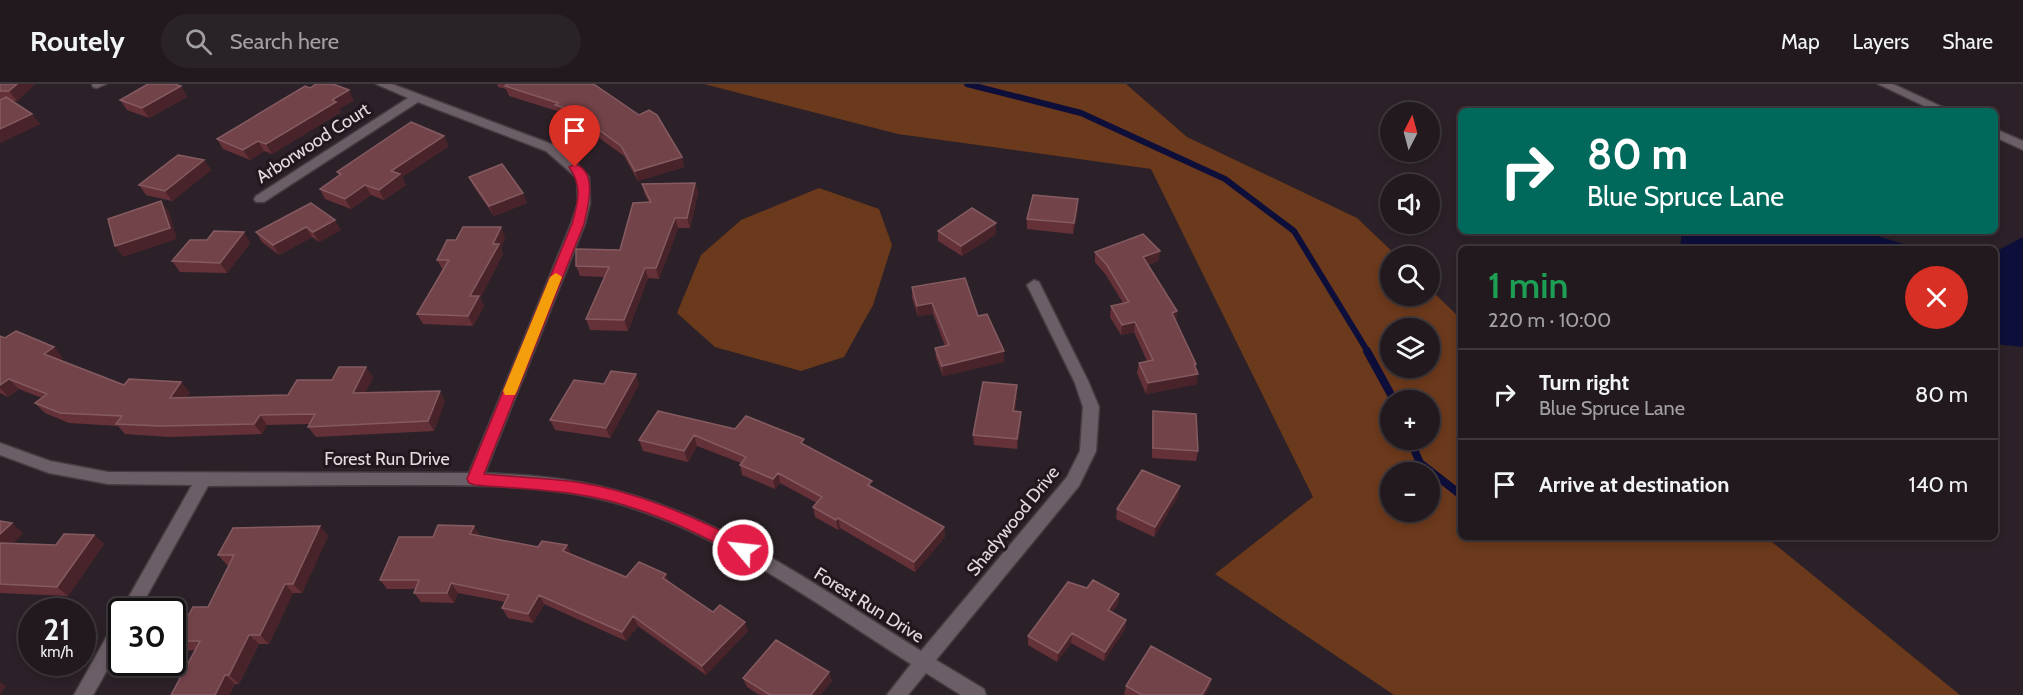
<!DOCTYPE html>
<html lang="en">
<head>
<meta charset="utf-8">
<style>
  :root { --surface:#21191e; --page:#292227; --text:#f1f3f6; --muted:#a2a0a4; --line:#3e383c }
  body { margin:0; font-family:Cabin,sans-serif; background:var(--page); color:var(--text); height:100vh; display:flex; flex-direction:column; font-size:22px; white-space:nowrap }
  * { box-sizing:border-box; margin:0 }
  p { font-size:20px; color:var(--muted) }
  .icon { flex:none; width:33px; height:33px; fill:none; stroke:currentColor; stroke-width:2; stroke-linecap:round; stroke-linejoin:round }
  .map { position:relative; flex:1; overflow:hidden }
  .sheet { position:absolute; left:1458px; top:162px; width:540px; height:294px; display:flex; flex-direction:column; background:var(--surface); border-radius:9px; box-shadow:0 3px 9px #0003,0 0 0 2px var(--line) }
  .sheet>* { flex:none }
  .guide { position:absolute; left:1458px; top:24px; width:540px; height:126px; border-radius:9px; box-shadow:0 3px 9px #0003,0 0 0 2px var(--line); background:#00695c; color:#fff; overflow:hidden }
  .needle { width:39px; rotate:6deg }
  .buttons { position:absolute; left:1380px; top:18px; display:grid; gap:12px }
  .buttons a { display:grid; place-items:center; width:60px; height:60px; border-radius:50%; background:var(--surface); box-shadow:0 3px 9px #0003,0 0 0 2px var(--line); font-size:30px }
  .speed { position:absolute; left:18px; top:514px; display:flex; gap:12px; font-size:30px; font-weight:700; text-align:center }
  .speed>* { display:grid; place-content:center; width:78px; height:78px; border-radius:50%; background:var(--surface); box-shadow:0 3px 9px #0003,0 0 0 2px var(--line); line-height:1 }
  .speed small { font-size:15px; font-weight:400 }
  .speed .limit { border:3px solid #111; border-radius:9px; background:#fff; color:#111 }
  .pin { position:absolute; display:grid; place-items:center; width:51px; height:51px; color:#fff; margin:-62px -26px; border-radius:50% 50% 50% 0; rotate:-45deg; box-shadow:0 0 6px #0007 }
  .pin .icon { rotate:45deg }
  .me { position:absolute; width:66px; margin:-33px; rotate:298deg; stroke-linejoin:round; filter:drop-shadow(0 0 4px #0008) }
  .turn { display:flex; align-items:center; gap:21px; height:126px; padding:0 30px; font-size:27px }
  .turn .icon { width:78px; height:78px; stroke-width:2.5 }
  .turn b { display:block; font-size:42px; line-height:51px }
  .round { display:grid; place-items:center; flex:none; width:63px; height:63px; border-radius:32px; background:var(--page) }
  .headline { display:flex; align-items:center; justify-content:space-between; height:102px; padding:0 30px }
  h1 { font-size:36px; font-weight:600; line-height:45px; color:#1e9e55 }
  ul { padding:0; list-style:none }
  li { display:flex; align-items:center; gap:18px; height:90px; padding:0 30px; border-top:2px solid var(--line) }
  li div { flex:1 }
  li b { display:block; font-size:22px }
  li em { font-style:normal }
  header { display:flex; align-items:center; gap:36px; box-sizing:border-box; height:84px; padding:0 30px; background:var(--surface); border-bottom:2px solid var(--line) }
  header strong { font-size:28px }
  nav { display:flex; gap:33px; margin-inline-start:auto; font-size:21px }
  .search { width:420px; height:54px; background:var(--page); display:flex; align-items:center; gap:15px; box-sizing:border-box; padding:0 21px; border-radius:33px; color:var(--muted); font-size:22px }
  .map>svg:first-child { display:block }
  .forest { fill:#6b391c; fill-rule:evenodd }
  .water { fill:#0d0e3a }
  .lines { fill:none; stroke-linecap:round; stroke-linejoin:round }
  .stream-far1 { stroke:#0d0e3a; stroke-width:6 }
  .stream { stroke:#0d0e3a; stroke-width:8 }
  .minor-casing { stroke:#453c42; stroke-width:3 }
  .minor { fill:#6c5e66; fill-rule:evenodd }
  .wall { fill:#653138 }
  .shaded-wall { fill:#49232a }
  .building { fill:#73434a; stroke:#845b61; stroke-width:1.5 }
  .route { fill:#e11d48; stroke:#92132f; stroke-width:1.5 }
  .slow { fill:#f59e0b }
  .labels { text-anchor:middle; stroke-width:6; stroke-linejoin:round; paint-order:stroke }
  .street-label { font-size:18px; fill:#e2dadf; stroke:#22171e }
</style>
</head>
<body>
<header>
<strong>Routely</strong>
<div class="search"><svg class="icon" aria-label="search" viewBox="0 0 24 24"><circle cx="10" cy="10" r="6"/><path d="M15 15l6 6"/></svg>Search here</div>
<nav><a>Map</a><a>Layers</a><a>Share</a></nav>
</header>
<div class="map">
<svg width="2023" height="611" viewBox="0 0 2023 611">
  <rect width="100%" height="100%" fill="#2c2128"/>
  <path class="forest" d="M704 0H1126L1187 53 1357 134 1397 172H1390V212H1430V205L1461 235V453H1766L1960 611H1394L1215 490 1313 413 1151 85 898 50ZM1390 244H1430V284H1390ZM1390 316H1430V356H1390ZM1390 388H1430V428H1390Z
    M819 104 879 125 892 161 873 221 844 273 801 287 715 263 677 229 701 171 741 136Z"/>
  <path class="water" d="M1682 147H1861L1920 165H1680Z
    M2023 153V263L1995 260V168Z"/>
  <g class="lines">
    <path class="stream-far1" d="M967 0 1081 29 1225 95 1294 147 1368 268"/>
    <path class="stream" d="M1367 267 1394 316
      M1410 356 1420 379 1461 411"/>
    <defs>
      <path id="minor" d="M92 0H106L97 4 93 3Z
        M376 0H392L554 61 569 72 589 93 590 119 585 140 485 389C523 391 561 393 598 402 717 428 819 504 921 567L1067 393 1080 367 1083 323 1075 299 1027 201 1034 196 1039 198 1089 299 1099 323 1096 367 1079 402 936 576 984 605 986 611H961L926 589 908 611H887L911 580C824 525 735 459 638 426 563 400 482 401 404 401 338 401 273 402 208 402L138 528H122V531L120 528 123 523 192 401 108 400 49 389 0 371V359L50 377 108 388 469 389 571 140 578 119 577 94 546 67 418 18 264 118H256L254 115 256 112 408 14Z
        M1878 0H1893L1951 27H1935Z
        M1995 45 2023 57V66L1995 53Z
        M122 534V560L93 611H74L116 536Z"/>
    </defs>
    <use href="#minor" class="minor-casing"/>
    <use href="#minor" class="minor"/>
  </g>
  <path class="wall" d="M0 0H35L17 17H13L40 40 0 59Z
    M497 0H591L682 73 684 83 638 97 624 72 576 37 559 31 557 27 509 12 506 5 498 3Z
    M181 2 187 13 149 34 127 26 120 16Z
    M354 16 339 25 341 28 272 70 264 67 250 76 223 65 217 55Z
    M449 62 402 93 406 101 384 116 371 111 351 125 325 115 320 105 339 91 337 88Z
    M204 76 211 86 172 117 146 111 139 101Z
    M469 93 523 109 527 119 494 132 474 103Z
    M695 99 698 109 690 144H678L659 195 648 194 628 247 590 246 586 235 604 193 580 192 576 182 620 166 649 118 645 111 642 100Z
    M311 119 341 146 319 158 312 153 279 171 262 158 256 148Z
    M1078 125 1073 150 1027 145V135Z
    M996 139V150L962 172 938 157V147Z
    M505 153 501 164 503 170 480 214 484 222 473 242 423 240 417 230 443 186 437 176Z
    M250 159 227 189 180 188 172 177Z
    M1160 167 1158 177 1148 181 1177 227 1176 237 1196 280V284L1197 300 1146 310 1137 289 1139 279 1147 277 1134 248 1121 251 1110 233 1111 222 1123 219 1106 191 1095 178V168Z
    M912 203 978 232 1004 278 943 292 936 274 935 264 945 262 933 230 918 232 912 214Z
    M0 252 63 274 60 276 124 301 181 298 190 309 186 313 288 311 332 296 373 293 365 309 445 317 434 347 316 353 308 343 310 340 267 341 262 350 169 353 125 350 118 342 69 339 45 329 35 319 42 314 19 305 8 313 0 309Z
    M604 300H639L610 354 555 346 550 336Z
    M1017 301V311L1015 327 1021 338 1017 365 974 361 973 351Z
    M658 327 805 361 873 403 944 443 945 453 915 488 840 444 838 446 815 433 813 423 817 419 780 399 775 405 742 391 740 381 741 379 697 362 688 378 643 367 639 356Z
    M1153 327 1198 367 1196 377 1152 374V337Z
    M1178 412 1154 453 1116 435 1117 425Z
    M0 437 23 449 12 460 56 461 94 451 104 460 68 512 0 509Z
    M320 442 328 452 302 509H293L269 560H259L239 600H235L229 611H171L195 566 184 567 174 557 208 523 229 481H227L218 471Z
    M480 452 571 470 626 493 670 499 713 528 748 547 706 591 638 542 626 557 544 520 533 539 508 534 502 524 505 518 458 509 454 519 421 518 414 509 415 505H387L380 496 433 453Z
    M1087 504 1119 510 1118 520 1112 528 1126 536 1125 545 1104 577 1071 559 1057 578 1028 561V552Z
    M743 594 832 597 820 611H759L747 603Z
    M1211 595 1209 604 1205 611H1124L1126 602Z"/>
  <path class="shaded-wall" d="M17 0H35L17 17 9 7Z
    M181 2 187 13 149 34 142 24Z
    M349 6 354 16 339 25 341 28 272 70 266 60Z
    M32 30 40 40 0 59V45Z
    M444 52 449 62 402 93 406 101 384 116 379 106 391 87Z
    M258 57 264 67 250 76 243 66Z
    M682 73 684 83 638 97 635 87Z
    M204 76 211 86 172 117 165 107Z
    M695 99 698 109 690 144 687 134Z
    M365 101 371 111 351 125 345 115Z
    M523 109 527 119 494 132 489 122Z
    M1078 115V125L1073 150 1074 139Z
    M161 117 169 128 177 155 123 173 115 162Z
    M675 134 678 144 659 195 656 184Z
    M335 136 341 146 319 158 313 148Z
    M996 139V150L962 172 961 162Z
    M306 143 312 153 279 171 273 161Z
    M501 143 505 153 501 164 503 170 480 214 484 222 473 242 468 232 470 212Z
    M244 148 250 159 227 189 220 179Z
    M1160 167 1158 177 1142 183 1143 173Z
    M645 184 648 194 628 247 624 236Z
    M932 219 933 230 918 232 917 222Z
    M1177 227 1176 237 1172 229Z
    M1135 238 1134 248 1121 251 1122 241Z
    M54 263 63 274 54 281 44 270Z
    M1004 267V278L943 292 942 282Z
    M366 283 373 293 360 320 353 309Z
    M636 290 639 300 610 354 606 344Z
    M1198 290 1197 300 1146 310 1148 299Z
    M9 295 19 305 8 313 0 304V301Z
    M181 298 190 309 178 324 170 314Z
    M1017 301V311L1013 337V327Z
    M440 307 445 317 434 347 428 337Z
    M1021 328V338L1017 365V355Z
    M260 331 267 341 262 350 254 340Z
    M694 351 697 362 688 378 684 367Z
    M778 389 780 399 775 405 773 395Z
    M1180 402 1178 412 1154 453 1155 443Z
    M838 434 840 444 838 446 836 436Z
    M12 439 23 449 3 469 0 466V450Z
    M320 442 328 452 302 509 293 500Z
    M474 442 480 451 470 450Z
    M944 443 945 453 915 488 914 478Z
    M94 451 104 460 68 512 57 503Z
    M567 461 572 471 563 467Z
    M666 490 670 499 663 494Z
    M451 499 458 509 454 519 447 509Z
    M285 500 293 509 269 560 260 551Z
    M1119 510 1118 520 1107 535 1108 526Z
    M539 511 544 520 533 539 528 530Z
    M633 532 638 542 626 557 622 548Z
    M1126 536 1125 545 1104 577 1105 568Z
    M745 538 748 547 706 591 702 582Z
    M1072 549 1071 559 1057 578 1058 569Z
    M249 551 259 560 239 600 229 591Z
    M829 588 832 597 820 611H811Z
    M225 591 235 600 229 611H215Z
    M1211 595 1209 604 1205 611H1202Z
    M0 598 6 602 0 611Z"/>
  <path class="building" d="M0 0H17L9 7H0Z
    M148 0H174L181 2 142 24 120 16Z
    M316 0H333L349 6 332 16 336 18 266 60 258 57 243 66 217 55 305 2 310 4Z
    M507 0H591L595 1 639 31 649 26 657 31 682 73 635 87 621 62 573 27 555 21 558 19 505 2Z
    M6 13 32 30 0 45V16Z
    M411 38 444 52 391 87 400 90 379 106 365 101 345 115 320 105 341 90 337 88Z
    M178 71 204 76 165 107 139 101Z
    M502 80 523 109 489 122 469 93Z
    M695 99 687 134H675L656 184H645L624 236 586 235 609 183 576 182V165L620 166 633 119 651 118 642 100Z
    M1033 111 1078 115 1074 139 1027 135Z
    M161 117 170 144 115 162 108 135Z
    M311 119 335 136 313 148 306 143 273 161 256 148Z
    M972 124 996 139 961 162 938 147Z
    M463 143H501L493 160H499L470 212H479L468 232 417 230 449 176H437L447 156H456Z
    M214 147 244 148 220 179 172 177 190 156H207Z
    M1143 150 1160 167 1143 173 1177 227 1172 229 1196 280H1194L1198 290 1148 299 1139 279 1153 276 1135 238 1122 241 1111 222 1129 218 1107 181 1095 168Z
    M965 194 978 232 987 230 1004 267 942 282 935 264 949 261 932 219 917 222 912 203Z
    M16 247 54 263 44 270 124 301 129 295 181 298 170 314 288 311 297 296H332L339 283H366L353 309 440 307 428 337 308 343 315 330 260 331 254 340 160 342 116 340 122 332 60 329 35 319 47 310 9 295 0 301V252L5 254Z
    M611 287 636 290 606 344 550 336 574 296 604 300Z
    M983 298 1017 301 1013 327 1021 328 1017 355 973 351Z
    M658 327 735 345 746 332 804 355 801 359 872 397 868 401 944 443 914 478 838 434 836 436 813 423 822 413 778 389 773 395 740 381 746 373 694 351 684 367 639 356Z
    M1153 327 1196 330 1198 367 1153 364Z
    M1142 386 1180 402 1155 443 1117 425Z
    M0 437 12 439 0 450Z
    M438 441 474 442 470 450 538 463 542 457 567 461 563 467 626 493 639 478 666 490 663 494 713 528 720 521 745 538 702 582 633 532 622 548 539 511 528 530 502 524 509 511 451 499 447 509H414L419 496H380L399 453H433Z
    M320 442 293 500H285L260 551H249L229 591H225L215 611H171L200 557H174L193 523H208L234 471H218L233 444Z
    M64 450 94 451 57 503 0 500V459L56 461Z
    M1093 496 1119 510 1108 526 1126 536 1105 568 1072 549 1058 569 1028 552 1068 498 1087 504Z
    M776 556 829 588 811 611H770L743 594Z
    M1151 562 1211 595 1202 611H1142L1126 602Z"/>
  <path class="route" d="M575 80C598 88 588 122 584 140L484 390C514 393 546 394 576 398 636 407 695 433 749 461L751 466 749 471 743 473 738 471C688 443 632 418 575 410 542 405 508 404 475 401L469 399 467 395 572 140C578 118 583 102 569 83Z"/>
  <path class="slow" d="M556 189 562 193 517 307 515 311H505L503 307 550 193Z"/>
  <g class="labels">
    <g class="street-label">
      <text transform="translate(313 59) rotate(-33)" y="6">Arborwood Court</text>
      <text x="387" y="381">Forest Run Drive</text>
      <text transform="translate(1013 437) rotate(-51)" y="6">Shadywood Drive</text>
      <text transform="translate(869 521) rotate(32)" y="6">Forest Run Drive</text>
    </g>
  </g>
</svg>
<div class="buttons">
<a><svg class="needle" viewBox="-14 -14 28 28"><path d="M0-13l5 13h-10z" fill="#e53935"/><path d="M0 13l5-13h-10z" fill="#a2a0a4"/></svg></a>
<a><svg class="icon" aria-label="sound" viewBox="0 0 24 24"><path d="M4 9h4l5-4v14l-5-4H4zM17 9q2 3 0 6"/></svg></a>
<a><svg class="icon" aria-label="search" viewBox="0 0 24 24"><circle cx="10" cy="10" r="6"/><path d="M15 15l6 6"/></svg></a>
<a><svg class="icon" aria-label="layers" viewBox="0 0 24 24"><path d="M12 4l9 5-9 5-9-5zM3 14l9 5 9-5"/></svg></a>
<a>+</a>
<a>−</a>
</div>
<div class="speed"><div>21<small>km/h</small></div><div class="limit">30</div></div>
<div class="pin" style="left:575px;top:83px;background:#d93025"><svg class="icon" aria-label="arrive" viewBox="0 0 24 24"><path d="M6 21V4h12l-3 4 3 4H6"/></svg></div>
<svg class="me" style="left:743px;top:466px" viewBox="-20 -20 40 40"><circle r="17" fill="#e11d48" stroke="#fff" stroke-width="3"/><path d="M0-11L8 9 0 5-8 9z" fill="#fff"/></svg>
<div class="guide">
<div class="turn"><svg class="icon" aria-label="right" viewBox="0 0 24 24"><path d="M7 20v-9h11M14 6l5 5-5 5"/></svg><div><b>80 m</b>Blue Spruce Lane</div></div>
</div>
<section class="sheet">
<div class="headline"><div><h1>1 min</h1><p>220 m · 10:00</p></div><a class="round" style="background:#d93025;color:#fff"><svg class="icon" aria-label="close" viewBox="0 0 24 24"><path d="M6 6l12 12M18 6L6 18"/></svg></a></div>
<ul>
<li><svg class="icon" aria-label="right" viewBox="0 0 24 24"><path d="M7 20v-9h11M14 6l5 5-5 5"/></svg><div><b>Turn right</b><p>Blue Spruce Lane</p></div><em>80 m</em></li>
<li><svg class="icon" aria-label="arrive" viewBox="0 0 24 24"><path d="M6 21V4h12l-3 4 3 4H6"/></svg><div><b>Arrive at destination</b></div><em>140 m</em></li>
</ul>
</section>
</div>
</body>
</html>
